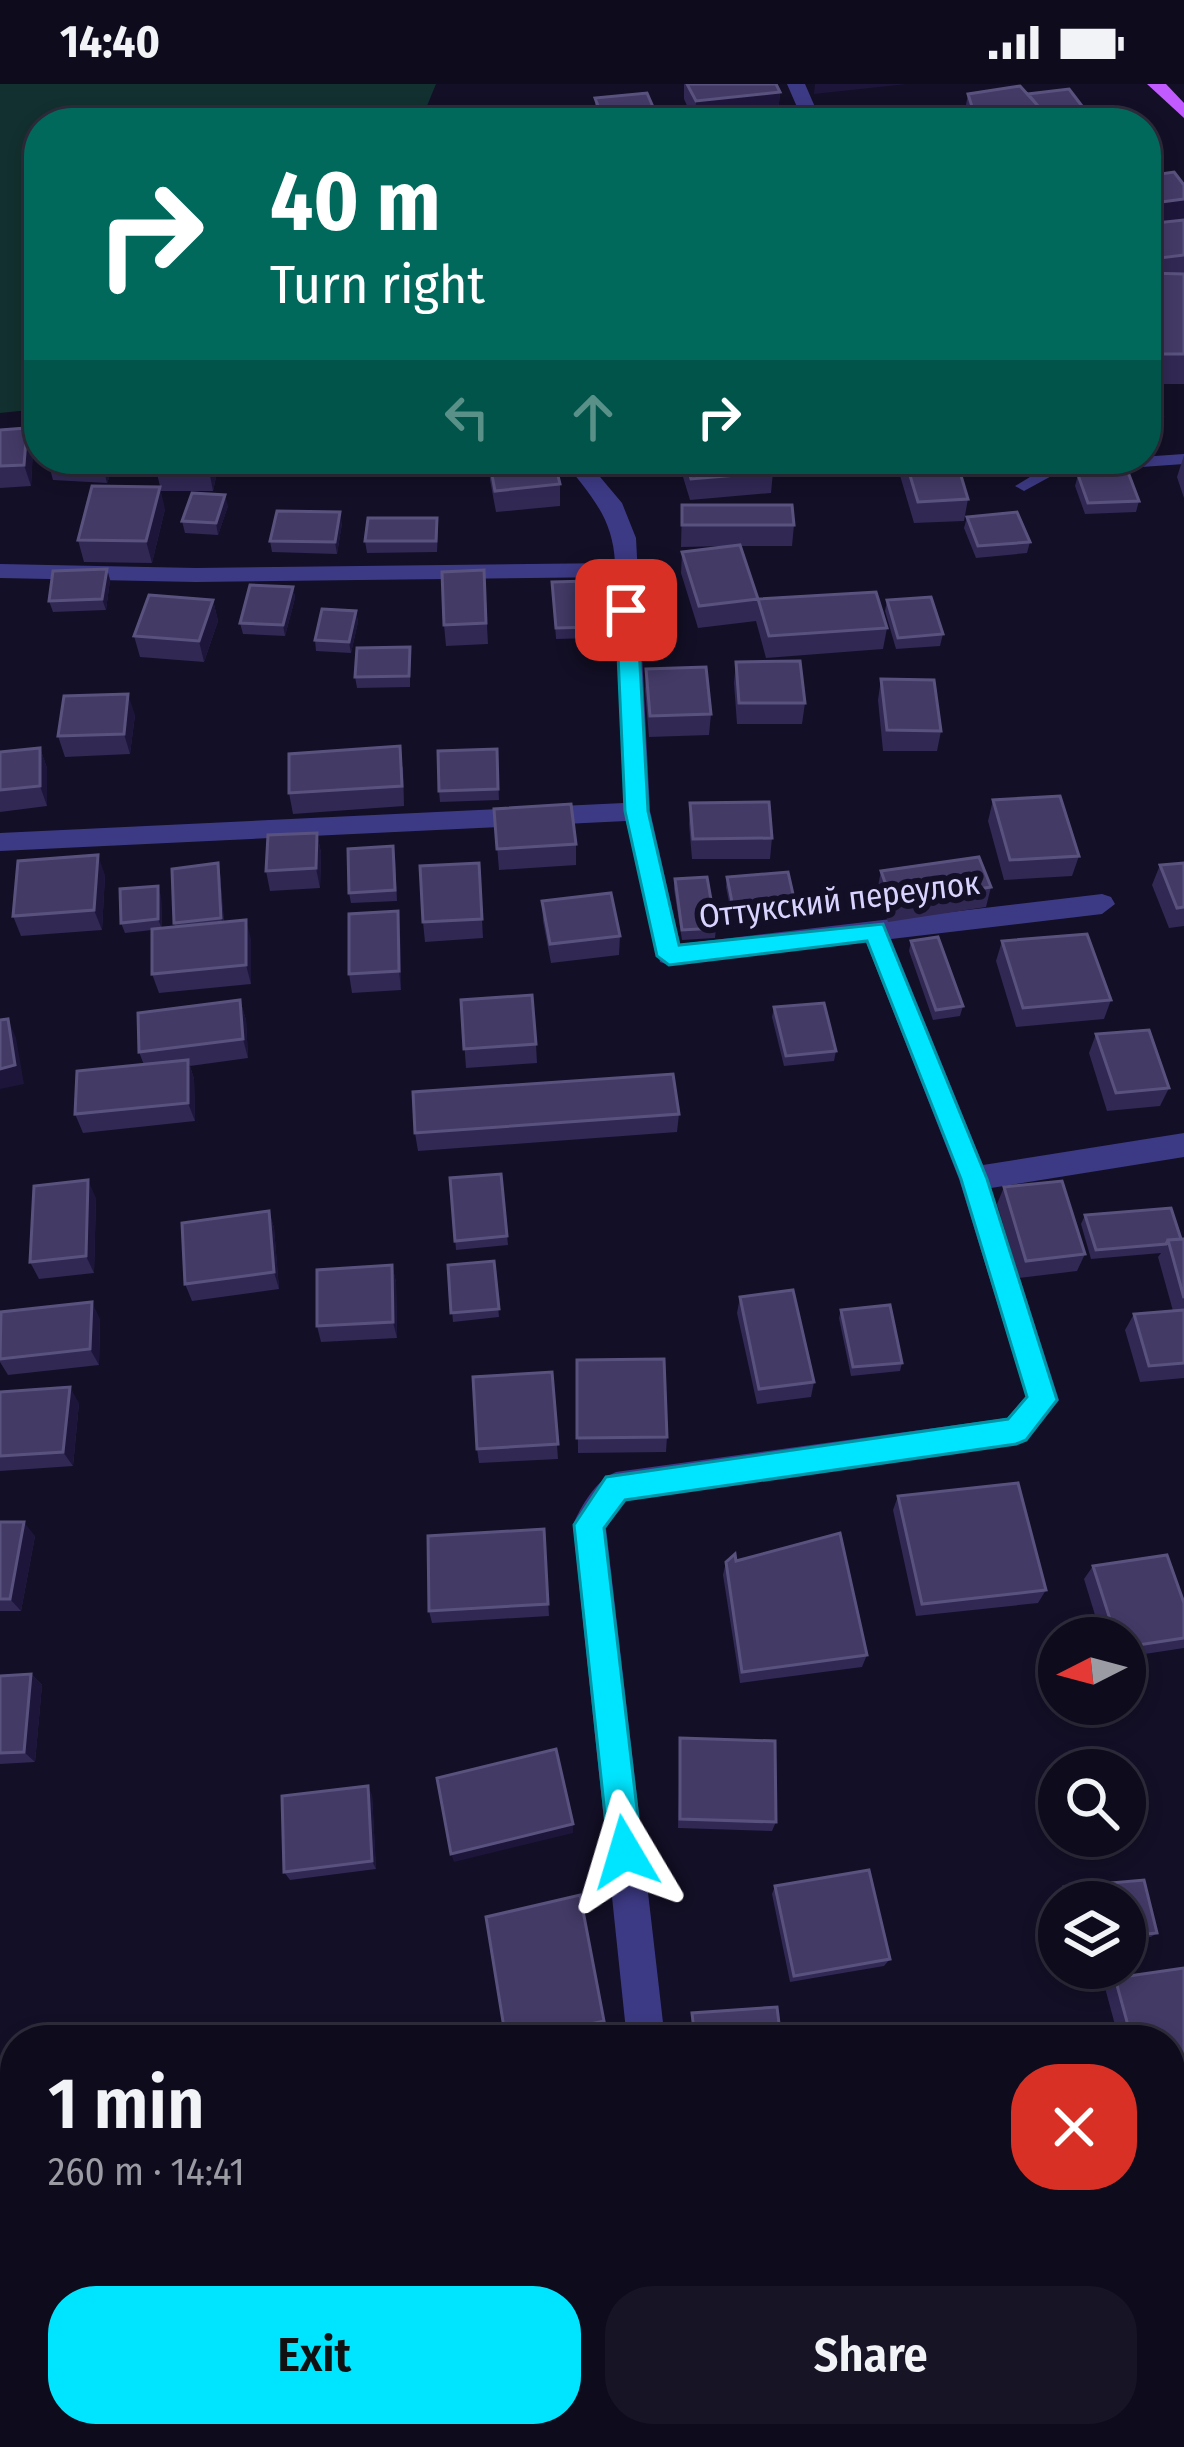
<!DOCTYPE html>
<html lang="en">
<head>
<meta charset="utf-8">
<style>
  :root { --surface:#0e0b1c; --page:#171425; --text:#f1f3f6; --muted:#9b9ba3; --line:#2e2b3b; --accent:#00e5ff }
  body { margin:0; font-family:"Fira Sans Condensed",sans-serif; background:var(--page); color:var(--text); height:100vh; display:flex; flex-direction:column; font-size:45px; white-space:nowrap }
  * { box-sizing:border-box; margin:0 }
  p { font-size:39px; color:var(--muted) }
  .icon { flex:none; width:66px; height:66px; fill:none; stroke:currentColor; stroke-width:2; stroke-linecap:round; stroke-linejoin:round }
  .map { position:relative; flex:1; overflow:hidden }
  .panel { position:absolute; left:0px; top:1941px; width:1185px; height:423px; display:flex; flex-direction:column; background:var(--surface); border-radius:48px 48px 0 0; box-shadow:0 6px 18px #0003,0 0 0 3px var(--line) }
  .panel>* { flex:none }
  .guide { position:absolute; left:24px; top:24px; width:1137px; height:366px; border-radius:48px; box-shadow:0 6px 18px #0003,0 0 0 3px var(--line); background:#00695c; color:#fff; overflow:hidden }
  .needle { width:78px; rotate:264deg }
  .tools { position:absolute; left:1038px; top:1533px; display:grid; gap:24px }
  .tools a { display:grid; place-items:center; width:108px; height:108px; border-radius:50%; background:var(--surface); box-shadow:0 6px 18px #0003,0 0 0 3px var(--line); font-size:60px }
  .pin { position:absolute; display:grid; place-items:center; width:102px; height:102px; color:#fff; margin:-51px; border-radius:24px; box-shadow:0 6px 18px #0006 }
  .me { position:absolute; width:132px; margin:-66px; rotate:353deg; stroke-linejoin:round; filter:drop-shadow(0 0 9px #0008) }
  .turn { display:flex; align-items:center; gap:42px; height:252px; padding:0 48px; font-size:54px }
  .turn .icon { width:156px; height:156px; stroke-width:2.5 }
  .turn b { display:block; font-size:84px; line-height:102px }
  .lanes { display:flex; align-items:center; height:114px; padding:0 48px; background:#0003; justify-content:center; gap:60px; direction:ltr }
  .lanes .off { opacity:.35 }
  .round { display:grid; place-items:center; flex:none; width:126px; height:126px; border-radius:48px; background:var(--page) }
  .summary { display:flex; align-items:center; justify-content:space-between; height:204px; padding:0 48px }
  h1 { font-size:72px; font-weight:600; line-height:90px }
  .button { display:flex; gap:24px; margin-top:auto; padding:24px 48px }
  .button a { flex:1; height:138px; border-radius:48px; background:var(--accent); color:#111; font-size:48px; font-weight:600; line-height:138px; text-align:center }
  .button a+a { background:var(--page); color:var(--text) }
  .status { display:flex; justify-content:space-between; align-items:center; height:84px; padding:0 60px; background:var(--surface); direction:ltr }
  .status svg { height:33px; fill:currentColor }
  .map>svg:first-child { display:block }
  .green { fill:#12302f }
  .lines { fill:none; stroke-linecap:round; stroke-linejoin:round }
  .service { fill:#3d3a85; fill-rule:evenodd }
  .minor { fill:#3d3a85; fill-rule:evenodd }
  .primary { fill:#c25bff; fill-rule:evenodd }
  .wall { fill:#312854 }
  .shaded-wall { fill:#1d163a }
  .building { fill:#433a66; stroke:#5a527e; stroke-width:3 }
  .route { fill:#00e5ff; stroke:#0095a6; stroke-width:3 }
  .labels { text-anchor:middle; stroke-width:12; stroke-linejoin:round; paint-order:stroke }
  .street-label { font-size:33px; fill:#d9d4ff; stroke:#130f26 }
</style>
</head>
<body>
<div class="status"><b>14:40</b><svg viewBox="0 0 49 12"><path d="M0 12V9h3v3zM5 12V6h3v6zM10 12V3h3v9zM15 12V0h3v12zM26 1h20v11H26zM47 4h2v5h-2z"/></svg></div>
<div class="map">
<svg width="1184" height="2363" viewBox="0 0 1184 2363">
  <rect width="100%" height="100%" fill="#130f26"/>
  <path class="green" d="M0 0H436L420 39H39V325L0 329Z"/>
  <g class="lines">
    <path class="service" d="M1184 370V380L1057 389 1024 407 1015 402 1053 379Z"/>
    <path class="minor" d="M787 0H805L822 39H804Z
      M39 342V354L0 358V346Z
      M562 375H585L622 419 636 454 650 727 680 860 1102 810 1111 813 1115 820 1102 830 891 855 983 1081 1184 1049V1073L991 1104 1059 1316 1027 1357 625 1417 606 1444 665 1956H627L573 1441C581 1422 596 1396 616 1388L1007 1334 1026 1312 959 1095 866 858 669 881 660 878 626 737 0 767V749L624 719 615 493 196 498 0 494V480L196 484 615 479C613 432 589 410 562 375Z
      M691 2349H733L735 2363H693Z"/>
    <path class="primary" d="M1147 0H1166L1184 19V34Z"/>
  </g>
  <path class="wall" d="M684 0H776L780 8 778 29 695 39 684 15Z
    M968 10H1028L1085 26 1083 38 1071 39H967L964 31Z
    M595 14 656 30V39H600L595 25Z
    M1146 92 1184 136V300H1150L1162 331 1159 342 1146 343V189H1150L1146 183Z
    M0 346 33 365 31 402 0 404Z
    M1184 371V414L1177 393Z
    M116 375 107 399 53 396 50 385Z
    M158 375H220L213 407H161L156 385Z
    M241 375H303L302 381 243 383Z
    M489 375 560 400V422L496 428 490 396Z
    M681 375 773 388 771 409 690 416 680 383Z
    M901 375H956L968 415 964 437 914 439 899 388Z
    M1078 391 1139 417 1136 428 1085 430 1075 402Z
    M682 421 794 441 792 462H740L758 515 887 544 883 565 766 574 756 537 698 544 681 489 682 468 729 462 681 463Z
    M228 422 218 451 185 449 182 437Z
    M165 425 152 479 84 478 78 456Z
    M967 433 1030 458 1027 469 976 474 964 444Z
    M342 439 337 470 272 468 270 457Z
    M438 445 437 468 367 469 365 457Z
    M107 485 110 496 106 526 53 528 49 517Z
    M484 486 488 560 446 562 444 541Z
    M552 498 594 543V554L556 555Z
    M293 503 295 514 285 552 243 550 240 539Z
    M213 516 218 537 204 578 140 573 134 552Z
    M887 516 943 550 940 562 896 565 885 527Z
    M356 527 358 538 351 569 316 567 315 556Z
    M410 563V603L357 604 355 593Z
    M736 578 805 619 802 640H737L734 599Z
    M646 585 711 630 709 651 649 653 645 606Z
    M881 595 941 647 937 667H883L878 616Z
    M135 631 130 670 65 673 58 652Z
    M40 664 47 684V722L0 728V668Z
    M497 665 499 716 440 718 439 707Z
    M403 683 404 722 293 730 289 709Z
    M993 716 1079 772 1072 792 1004 796 988 737Z
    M690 719 772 754 770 775H692L689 740Z
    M494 725 576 760V781L499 786Z
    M317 749 321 769 320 804 270 807 266 787Z
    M395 772 397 817 351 819 349 809Z
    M218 779 220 790 224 838 251 855V900L159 909 152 890V846L125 849 121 839 161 812 162 844 175 843 174 839Z
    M479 779 483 854 425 858 423 838Z
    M1184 779V842L1169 844 1152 801 1160 781Z
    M881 787 991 803 986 823 888 838 877 807Z
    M105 791 102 846 21 852 13 832Z
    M727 793 797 828 795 838 734 843 726 803Z
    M675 795 716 844 715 854 682 856 674 805Z
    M542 817 620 852 619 871 551 879 543 837Z
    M400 847 401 906 352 909 349 890Z
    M911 857 963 922 960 932 933 936 909 867Z
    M1002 857 1111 916 1104 935 1016 943 996 877Z
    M240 916 246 936 248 974 190 982 194 995 195 1037 83 1049 75 1030 144 981 139 968Z
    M461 916 536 960 537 979 466 984Z
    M774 923 836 967 834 977 784 982 772 933Z
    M1096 950 1169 1004 1160 1022 1107 1027 1089 969Z
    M679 1030 677 1048 418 1067 415 1049Z
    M501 1090 508 1161 456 1166 450 1094Z
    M1004 1103 1085 1170 1077 1187 1019 1194 997 1120Z
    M96 1114 94 1189 39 1195 30 1178Z
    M269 1127 274 1144 279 1205 192 1217 185 1200Z
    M1085 1131 1184 1155V1294L1140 1298 1125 1246 1134 1230 1173 1227 1158 1173 1161 1169 1091 1175 1081 1140Z
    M494 1177 499 1233 453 1238 448 1181Z
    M392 1181 396 1198 397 1254 321 1258 317 1242Z
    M740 1213 814 1298 811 1313 757 1320 737 1229Z
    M841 1226 902 1279 900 1287 851 1292 839 1234Z
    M100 1235 99 1281 8 1291 0 1278V1248Z
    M577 1276 667 1353 666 1368 578 1369Z
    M552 1288 558 1375 479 1379 477 1365Z
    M0 1308 79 1319 73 1382 0 1387Z
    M898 1412 1046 1506 1038 1519 916 1532 893 1426Z
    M0 1438 35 1452 21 1527H0Z
    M544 1445 549 1532 432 1539 429 1527Z
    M736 1477 867 1571 862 1583 740 1599 723 1491 726 1478Z
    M1093 1482 1184 1519V1564L1125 1573V1554H1102L1084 1495Z
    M31 1590 42 1601 35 1678 0 1680V1592Z
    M680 1654 776 1738 772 1747 678 1744Z
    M372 1711 376 1785 290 1796 284 1788Z
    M1144 1796 1157 1849 1151 1853 1125 1855V1818H1062L1059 1807 1064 1803Z
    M775 1802 890 1875 884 1882 790 1898 772 1810Z
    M1184 1884V2000L1170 2002V1956H1119L1104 1900 1115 1894Z
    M1184 2030V2157H1183L1170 2108V2032Z"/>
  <path class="shaded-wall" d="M815 0H907L814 10Z
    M780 8 778 29 695 39 696 17Z
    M1038 22 1085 26 1083 38 1071 39H974L975 32Z
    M656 30V39H603V35Z
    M1184 115V136L1146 141V120Z
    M27 344 33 365 31 402 24 381Z
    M109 375H116L107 399 104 387Z
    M211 375H220L213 407 209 386Z
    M160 403 165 425 152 479 146 457Z
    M225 411 228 422 218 451 216 439Z
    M340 428 342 439 337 470 335 458Z
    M107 485 110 496 106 526 102 515Z
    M293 503 295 514 285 552 283 541Z
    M213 516 218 537 204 578 199 557Z
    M356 527 358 538 351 569 349 558Z
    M128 610 135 631 130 670 124 650Z
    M40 664 47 684V722L40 702Z
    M317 749 321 769 320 804 316 784Z
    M98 771 105 791 102 846 94 826Z
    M218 779 220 790 224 844 221 834Z
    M158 802 161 812 162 845 158 835Z
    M398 827 400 847 401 906 399 887Z
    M246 836 251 855V900L246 881Z
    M240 916 246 936 248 974 243 955Z
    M8 935 16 954 24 1000 0 1005V985Z
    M188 976 194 995 195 1037 188 1019Z
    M88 1096 96 1114 94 1189 86 1172Z
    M269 1127 274 1144 279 1205 274 1188Z
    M392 1181 396 1198 397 1254 393 1238Z
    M92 1218 100 1235 99 1281 90 1265Z
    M70 1303 79 1319 73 1382 63 1368Z
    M24 1438 35 1452 21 1527 10 1515Z
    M31 1590 42 1601 35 1678 24 1668Z
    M368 1702 372 1711 376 1785 372 1777Z
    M573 1740V1749L454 1778 451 1770Z
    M604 1937V1942L543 1956H519Z
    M0 2087 14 2140 0 2148Z
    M251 2349H263L266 2363H254Z"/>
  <path class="building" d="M687 0H776L780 8 696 17Z
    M1020 2 1038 22 975 32 968 10Z
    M1069 5 1085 26 1036 33 1038 22 1028 10Z
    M647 9 656 30 603 35 595 14Z
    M1174 88 1184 101V115L1146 120V92Z
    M1184 136V171L1160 174 1146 153V140Z
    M1146 189 1184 190V270H1146Z
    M1146 299H1149L1162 331H1146Z
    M27 344 24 381 0 382V346Z
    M54 375H109L104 387 50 385Z
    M158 375H211L209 386 156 385Z
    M489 375H554L560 400 495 407Z
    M685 375H769L773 388 691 395Z
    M905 375H956L968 415 918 418Z
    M1128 388 1139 417 1088 419 1078 391Z
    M92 402 160 403 146 457 78 456Z
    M192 409 225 411 216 439 182 437Z
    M682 421H792L794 441H682Z
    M277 427 340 428 335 458 270 457Z
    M1017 428 1030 458 978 462 967 433Z
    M368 434H437L436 457H365Z
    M740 461 758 515 699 522 682 468Z
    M107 485 102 515 49 517 53 487Z
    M484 486 486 539 444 541 442 488Z
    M589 497 594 543 556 544 552 498Z
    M250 501 293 503 283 541 240 539Z
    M876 508 887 544 769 552 758 515Z
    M149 511 213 516 199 557 134 552Z
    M931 513 943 550 898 554 887 516Z
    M322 525 356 527 349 558 315 556Z
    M410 563 409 592 355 593 357 564Z
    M800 577 805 619H739L736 578Z
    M706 583 711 630 650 632 646 585Z
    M881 595 934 596 941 647 887 646Z
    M128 610 124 650 58 652 64 612Z
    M400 662 402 702 289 709V670Z
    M40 664V702L0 706V668Z
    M497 665 498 705 439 707 438 667Z
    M1060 712 1079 772 1010 776 993 716Z
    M769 718 772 754 693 755 690 719Z
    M571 720 576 760 497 765 494 725Z
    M317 749 316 784 266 787 268 751Z
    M393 762 395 806 349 809 348 765Z
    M98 771 94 826 13 832 18 777Z
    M979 773 991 803 892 818 881 787Z
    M218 779 221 834 174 839 172 785Z
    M479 779 482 835 423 838 420 782Z
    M1184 779V823L1177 824 1160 781Z
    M788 788 797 828 735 833 727 793Z
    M707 793 716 844 682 846 675 795Z
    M158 802V835L121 839 120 805Z
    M611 809 620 852 550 860 542 817Z
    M398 827 399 887 349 890V830Z
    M246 836V881L152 890V845Z
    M1087 850 1111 916 1023 924 1002 857Z
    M938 853 963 922 936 926 911 857Z
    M532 911 536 960 464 965 461 916Z
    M240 916 243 955 139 968 138 929Z
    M824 919 836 967 786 972 774 923Z
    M8 935 15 981 0 985V936Z
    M1149 946 1169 1004 1116 1009 1096 950Z
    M188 976V1019L75 1030 77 987Z
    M673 990 679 1030 415 1049 413 1008Z
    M501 1090 507 1152 455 1157 450 1094Z
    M88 1096 86 1172 30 1178 34 1102Z
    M1062 1097 1085 1170 1026 1177 1004 1103Z
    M1171 1124 1181 1155 1168 1156 1166 1160 1096 1166 1085 1131Z
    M269 1127 274 1188 185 1200 182 1139Z
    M1184 1155V1214L1168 1156Z
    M494 1177 499 1225 451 1229 448 1181Z
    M392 1181 393 1238 317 1242V1186Z
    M793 1206 814 1298 759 1305 740 1213Z
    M92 1218 90 1265 0 1275 1 1228Z
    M890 1221 902 1279 853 1283 841 1226Z
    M1184 1226V1279L1149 1282 1134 1230Z
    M664 1275 667 1353 577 1354V1276Z
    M552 1288 558 1360 477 1365 473 1293Z
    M70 1303 63 1368 0 1372V1308Z
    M1018 1399 1046 1506 922 1520 898 1412Z
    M0 1438H24L10 1515H0Z
    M544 1445 548 1520 429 1527 428 1452Z
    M840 1449 867 1571 742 1588 726 1478 735 1470 736 1477Z
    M1167 1471 1184 1519V1554L1125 1563V1554H1116L1093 1482Z
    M31 1590 24 1668 0 1669V1592Z
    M680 1654 775 1657 776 1738 680 1735Z
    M556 1665 573 1740 451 1770 437 1694Z
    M368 1702 372 1777 284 1788 282 1712Z
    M869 1786 890 1875 794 1892 775 1802Z
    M1144 1796 1157 1849 1125 1852V1818H1068L1064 1803Z
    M580 1811 604 1937 519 1956H506L486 1833Z
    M1184 1884V1998L1170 2000V1956H1132L1115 1894Z
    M777 1923 781 1956H695L692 1929Z
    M1184 2030V2110L1170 2057V2032Z
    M150 2349H251L254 2363H153Z
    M568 2349H675L679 2363H572Z"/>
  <path class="route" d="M626 519 637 526 648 727 679 861 883 840 987 1095 1057 1316 1026 1356 1016 1360 625 1416 604 1444 642 1768 637 1780 625 1784 614 1780 609 1768 574 1441 606 1393 1008 1335 1027 1313 961 1095 867 857 669 881 657 872 625 727 616 526Z"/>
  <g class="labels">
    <g class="street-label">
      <text transform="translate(839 815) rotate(-7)" y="12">Оттукский переулок</text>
    </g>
  </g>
</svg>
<div class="tools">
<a><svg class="needle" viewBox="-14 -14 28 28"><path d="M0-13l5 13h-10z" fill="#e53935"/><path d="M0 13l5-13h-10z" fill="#9b9ba3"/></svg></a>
<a><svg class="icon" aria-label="search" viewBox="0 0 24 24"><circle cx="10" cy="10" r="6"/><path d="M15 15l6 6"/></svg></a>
<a><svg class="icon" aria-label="layers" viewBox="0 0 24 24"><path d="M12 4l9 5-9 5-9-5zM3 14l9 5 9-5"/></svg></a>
</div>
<div class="pin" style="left:626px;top:526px;background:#d93025"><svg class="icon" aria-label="arrive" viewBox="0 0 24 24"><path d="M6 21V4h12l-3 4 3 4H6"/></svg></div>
<svg class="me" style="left:625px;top:1768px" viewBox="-20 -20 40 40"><path d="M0-17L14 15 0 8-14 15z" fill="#00e5ff" stroke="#fff" stroke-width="4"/></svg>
<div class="guide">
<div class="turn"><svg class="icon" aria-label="right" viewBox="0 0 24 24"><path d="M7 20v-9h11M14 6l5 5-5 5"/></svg><div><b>40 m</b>Turn right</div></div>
<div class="lanes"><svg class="icon off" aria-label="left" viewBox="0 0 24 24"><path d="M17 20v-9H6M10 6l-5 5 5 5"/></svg><svg class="icon off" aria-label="ahead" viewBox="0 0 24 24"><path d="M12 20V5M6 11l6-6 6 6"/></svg><svg class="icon" aria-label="right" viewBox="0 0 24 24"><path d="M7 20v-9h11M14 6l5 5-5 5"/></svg></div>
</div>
<section class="panel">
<div class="summary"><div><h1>1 min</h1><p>260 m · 14:41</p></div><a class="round" style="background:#d93025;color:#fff"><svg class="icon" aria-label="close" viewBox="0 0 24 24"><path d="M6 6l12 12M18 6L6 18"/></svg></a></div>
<div class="button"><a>Exit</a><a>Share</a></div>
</section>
</div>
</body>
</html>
